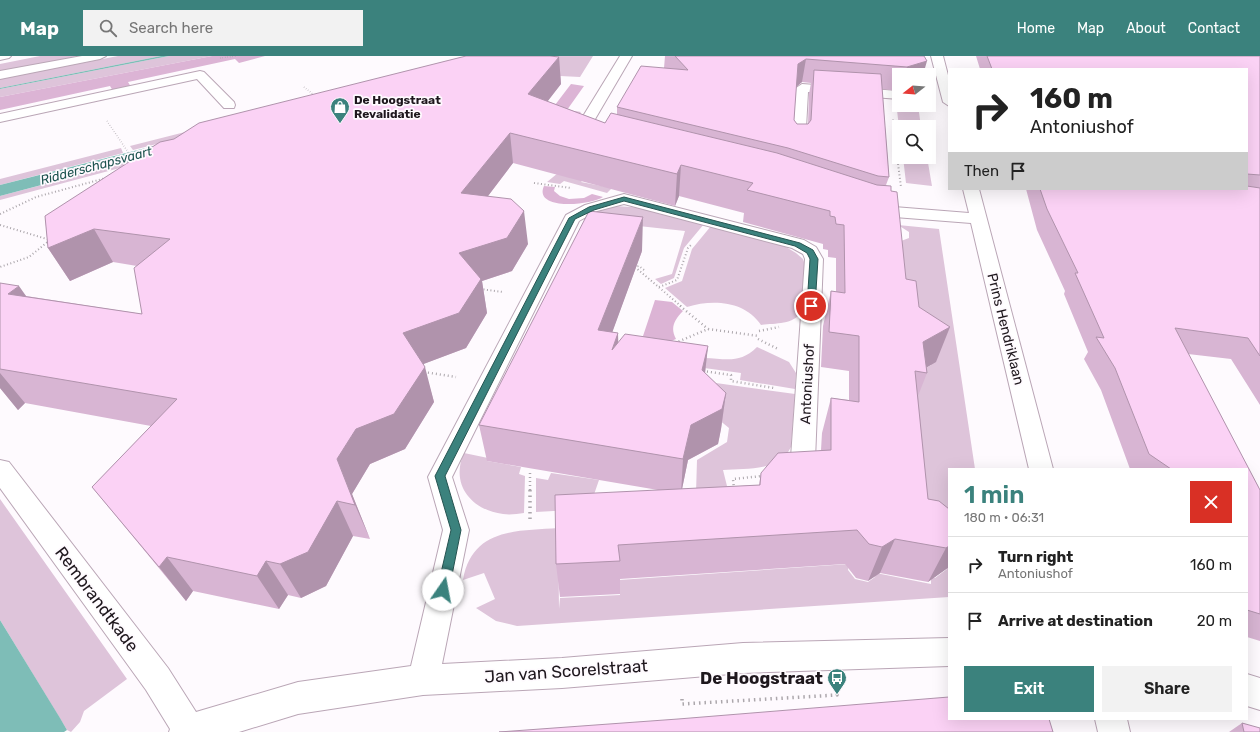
<!DOCTYPE html>
<html lang="en">
<head>
<meta charset="utf-8">
<style>
  :root { --surface:#fff; --page:#f2f2f2; --text:#222; --muted:#767676; --line:#e0e0e0; --accent:#3b827d }
  body { margin:0; font-family:Rubik,sans-serif; background:var(--page); color:var(--text); height:100vh; display:flex; flex-direction:column; font-size:15px; white-space:nowrap }
  * { box-sizing:border-box; margin:0 }
  p { font-size:13px; color:var(--muted) }
  .icon { flex:none; width:22px; height:22px; fill:none; stroke:currentColor; stroke-width:2; stroke-linecap:round; stroke-linejoin:round }
  .map { position:relative; flex:1; overflow:hidden }
  .sheet { position:absolute; left:948px; top:412px; width:300px; height:252px; display:flex; flex-direction:column; background:var(--surface); border-radius:0px; box-shadow:0 4px 16px #0002 }
  .sheet>* { flex:none }
  .top-card { position:absolute; left:948px; top:12px; width:300px; height:122px; border-radius:0px; box-shadow:0 4px 16px #0002; background:#fff; color:var(--text); overflow:hidden }
  .needle { width:26px; rotate:253deg }
  .controls { position:absolute; left:892px; top:12px; display:grid; gap:8px }
  .controls a { display:grid; place-items:center; width:44px; height:44px; border-radius:0px; background:var(--surface); box-shadow:0 4px 16px #0002; font-size:20px }
  .pin { position:absolute; display:grid; place-items:center; width:34px; height:34px; color:#fff; margin:-17px; border:2px solid #fff; border-radius:50%; box-shadow:0 1px 4px #0007 }
  .me { position:absolute; width:44px; margin:-22px; rotate:12deg; stroke-linejoin:round; filter:drop-shadow(0 0 3px #0008) }
  .turn { display:flex; align-items:center; gap:14px; height:84px; padding:0 16px; font-size:18px }
  .turn .icon { width:52px; height:52px; stroke-width:2.5 }
  .turn b { display:block; font-size:28px; line-height:34px }
  .then { display:flex; align-items:center; height:38px; padding:0 16px; background:#0003; gap:8px; font-size:15px }
  .round { display:grid; place-items:center; flex:none; width:42px; height:42px; border-radius:0px; background:var(--page) }
  .headline { display:flex; align-items:center; justify-content:space-between; height:68px; padding:0 16px }
  h1 { font-size:24px; font-weight:600; line-height:30px; color:var(--accent) }
  .cta { display:flex; gap:8px; margin-top:auto; padding:8px 16px }
  .cta a { flex:1; height:46px; border-radius:0px; background:var(--accent); color:#fff; font-size:16px; font-weight:600; line-height:46px; text-align:center }
  .cta a+a { background:var(--page); color:var(--text) }
  ul { padding:0; list-style:none }
  li { display:flex; align-items:center; gap:12px; height:56px; padding:0 16px; border-top:1px solid var(--line) }
  li div { flex:1 }
  li b { display:block; font-size:15px }
  li em { font-style:normal }
  header { display:flex; align-items:center; gap:24px; box-sizing:border-box; height:56px; padding:0 20px; background:var(--accent); color:#fff }
  header strong { font-size:19px }
  nav { display:flex; gap:22px; margin-inline-start:auto; font-size:14px }
  .search { width:280px; height:36px; background:var(--page); display:flex; align-items:center; gap:10px; box-sizing:border-box; padding:0 14px; border-radius:0px; color:var(--muted); font-size:15px }
  .map>svg:first-child { display:block }
  .green { fill:#dec4da }
  .forest { fill:#dcb4d5 }
  .water { fill:#7ebdb7 }
  .lines { fill:none; stroke-linecap:round; stroke-linejoin:round }
  .minor-casing { stroke:#baa6b6; stroke-width:2 }
  .major-casing { stroke:#baa6b6; stroke-width:2 }
  .path-far3 { stroke:#aca7ac; stroke-width:1.5; stroke-dasharray:0.5 2; stroke-linecap:butt }
  .path-far2 { stroke:#aca7ac; stroke-width:2; stroke-dasharray:1 2.5; stroke-linecap:butt }
  .path-far1 { stroke:#aca7ac; stroke-width:2.5; stroke-dasharray:1 3; stroke-linecap:butt }
  .path { stroke:#aca7ac; stroke-width:3.5; stroke-dasharray:1.5 4; stroke-linecap:butt }
  .minor { fill:#fff; fill-rule:evenodd }
  .major { fill:#fff; fill-rule:evenodd }
  .wall { fill:#d8b5d3; fill-rule:evenodd }
  .shaded-wall { fill:#b093ac }
  .building { fill:#fbd2f5; stroke:#b093ac }
  .route { fill:#3b827d; stroke:#265451 }
  .labels { text-anchor:middle; stroke-width:3.5; stroke-linejoin:round; paint-order:stroke }
  .far-poi-label { font-size:12px; font-weight:bold; fill:#1e171d; stroke:#fefafe; text-anchor:start }
  .far-water-label { font-size:13px; font-style:italic; fill:#1d534f; stroke:#fefafe }
  .street-label { font-size:14px; fill:#1e171d; stroke:#fefafe }
  .near-street-label { font-size:17px; fill:#1e171d; stroke:#fefafe }
  .near-poi-label { font-size:17px; font-weight:bold; fill:#1e171d; stroke:#fefafe; text-anchor:end }
</style>
</head>
<body>
<header>
<strong>Map</strong>
<div class="search"><svg class="icon" aria-label="search" viewBox="0 0 24 24"><circle cx="10" cy="10" r="6"/><path d="M15 15l6 6"/></svg>Search here</div>
<nav><a>Home</a><a>Map</a><a>About</a><a>Contact</a></nav>
</header>
<div class="map">
<svg width="1260" height="676" viewBox="0 0 1260 676">
  <rect width="100%" height="100%" fill="#fefafe"/>
  <path class="green" d="M40 0H79L0 15V8Z
    M118 0H161L0 32V23Z
    M169 0H212L0 41V33Z
    M554 0H593L580 21 540 19Z
    M896 46H899V49H918L921 71H899Z
    M315 48 133 94 130 90 256 58Z
    M121 92 123 97 0 129V123Z
    M903 101H927L932 130 906 127Z
    M129 106 131 109 0 144V140Z
    M558 117 583 124 581 126 612 132 607 137 564 125 560 128 547 126Z
    M615 150 646 152 704 168 684 192 674 222 661 228 655 223 672 218 685 175 620 168 621 166 585 161 587 159 602 153Z
    M898 169 939 173 975 413H949V541L517 570 496 565 476 552 495 543 484 517 463 524C472 472 517 475 558 472L559 553 560 542 620 539 619 524 849 508 848 514 855 523 868 526 875 521 876 517 931 528V521L935 522 947 513 945 498 931 486 902 351 921 315 931 309 929 300 908 291 901 185 909 182V176Z
    M711 170 786 191 796 197 803 203 805 209 801 256C794 269 774 267 761 269 745 245 713 243 687 251L665 232 682 225 692 193Z
    M757 291 789 306 796 317 795 333 740 324 741 317 660 306C674 304 687 302 701 302 722 301 738 310 757 291Z
    M716 327 795 338 791 391C779 416 746 412 723 414L728 434 696 437 697 404 727 386 729 372 713 359Z
    M464 397 488 402 487 405 521 411 519 418 525 420 524 457C517 458 510 459 503 458 471 454 450 428 464 397Z
    M551 417 599 424 589 453 536 456V422L548 424Z
    M0 443 127 623 84 655 80 666 71 676 67 674 0 564Z"/>
  <path class="forest" d="M212 0H265L239 7 235 3 128 26 131 31 113 35 110 30 0 54V41Z
    M571 28 584 30 567 54 581 56 580 57 558 54 561 50 555 49Z
    M544 130 555 131 554 135 560 140 569 143 584 142 592 138 603 141C589 150 533 154 544 130Z
    M655 244 672 246 683 255C674 264 670 272 676 283L634 301 638 295Z"/>
  <path class="water" d="M161 0H169L0 33V32Z
    M268 61 162 97 0 140V129Z
    M0 564 60 662 67 674 64 676H0Z"/>
  <g class="lines">
    <defs>
      <path id="minor" d="M620 0H632L591 70 604 76 606 79 604 82C593 85 583 79 577 70Z
        M931 0H943L949 23V50L943 46Z
        M200 15 204 16 234 46 235 49 234 52H224L197 23 0 66V58Z
        M802 28 899 35V43L808 36 805 90 803 93H793L791 90 796 32Z
        M963 133H979L1053 413H1029L971 167 869 159 863 157 861 154 863 151 869 149 969 157Z
        M624 138 804 184 816 191 823 203 815 404C808 417 799 427 783 422L780 415 791 401 805 203 803 198 792 192 624 148 597 155 579 165 452 421 469 474 442 608 562 602 743 587 949 582V610L743 617 562 632 423 639 298 658 239 676H169L170 673 146 634 0 432V404L9 406 168 612 196 656 298 626 411 610 443 474 428 421 566 159 585 149Z
        M1247 618 1260 622V654L1247 650Z
        M1095 663H1127L1130 676H1098Z"/>
      <path id="major" d="M0 0H11L9 2 0 4Z
        M82 0H106L100 3 0 23V15Z"/>
    </defs>
    <use href="#minor" class="minor-casing"/>
    <use href="#major" class="major-casing"/>
    <path class="path-far3" d="M220 2 236 0
      M304 31 314 39
      M893 63 898 109
      M107 65 134 105"/>
    <path class="path-far2" d="M898 108 901 131
      M534 127 571 132
      M0 158 36 141 106 122
      M0 169 50 184 29 201 0 211
      M644 214 639 210 635 211 682 251
      M659 231 677 224 688 192 692 188
      M480 233 503 236"/>
    <path class="path-far1" d="M680 250 708 273
      M759 275 779 271
      M758 283 778 293
      M675 287 708 273 759 280
      M703 315 731 319V325L774 332
      M424 316 456 321
      M530 417V435
      M734 433 733 423 762 420"/>
    <path class="path" d="M530 434V465
      M682 643V648L837 639 836 634"/>
    <use href="#minor" class="minor"/>
    <use href="#major" class="major"/>
  </g>
  <path class="wall" d="M665 0H924L923 19H899V35L882 33 889 121 886 129 891 135 906 223 919 251 936 306 926 311 927 317 918 340 928 443 939 445 949 511 928 526 880 517 868 525 856 522 845 508 620 523V538L560 541 556 508 658 434 487 405 479 369 642 195 612 276 618 277V287L708 290 705 317 726 337 721 373 718 388 688 404 682 433 759 429 761 417 821 394 822 377 831 342 849 344V315L821 311 823 270 831 235 836 236V202L828 201V194L823 193V188L743 166 744 157 679 140 675 150 513 107 488 140 528 188 512 215 482 225 487 257 466 292 423 308 434 346 405 393 370 408 352 438 370 483 353 480 326 530 301 542 288 539 279 553 193 535 186 545 92 431 151 370 25 347 18 354 0 332V227L26 240 142 258 137 210 113 206 70 225 48 192 45 160 559 1 561 28 547 45 605 67 617 59V51L664 12ZM802 26 811 27 809 38 808 68H797L794 64 796 31Z
    M976 0H1260V349L1231 303 1188 298 1260 434V585L1247 581V413H1130L1101 334 1084 303 1088 296 1064 238 1065 235 1037 174 1026 133H1247V13H980Z
    M1242 667 1260 676H1229Z"/>
  <path class="shaded-wall" d="M559 1 561 28 531 67 528 38Z
    M806 3 802 26 795 32 798 8Z
    M927 5 923 19H904L907 11Z
    M510 77 513 107 466 169 461 137Z
    M681 109 679 140 675 150 677 118Z
    M524 155 528 188 512 215 482 225 487 257 466 292 413 312 403 277 459 197Z
    M643 161 642 195 600 310 598 274Z
    M94 173 113 206 70 225 48 192Z
    M19 230 43 264 8 238Z
    M950 271 936 306 919 316 923 286Z
    M618 277 619 313 612 294Z
    M708 290 704 326 702 314Z
    M425 311 434 346 405 393 370 408 352 438 370 483 355 449 337 403 356 373Z
    M0 317 25 347 18 354 0 332Z
    M726 337 721 373 718 388 688 404 681 438 683 403 691 369Z
    M337 445 353 480 326 530 301 542 280 508Z
    M895 483 880 517 868 525 882 491Z
    M949 490V511L928 526 946 492Z
    M167 501 193 535 186 545 159 511Z
    M266 505 288 539 279 553 257 520Z"/>
  <path class="building" d="M466 0H550L559 1 528 38 605 67 611 57 777 97 877 129 891 130V135L897 136 906 223 916 225 919 251 950 271 923 286 927 317 915 315 928 443 939 445 949 453V490L946 492 895 483 882 491 869 488 857 474 618 489 620 505 556 508 555 439 760 429 761 417 778 397 831 394V342L859 346V280L829 276 831 235 845 237 844 169 836 168 835 161 830 160V155L747 134 753 127 681 109 677 118 510 77 461 137 511 143 524 155 507 182 459 197 481 223 459 257 403 277 425 311 394 358 356 373 337 403 355 449 337 445 308 496 280 508 266 505 257 520 167 501 159 511 92 431 177 343 0 313V227L19 230 8 238 142 258 134 212 170 183 94 173 48 192 45 160 160 86 174 83 199 67Z
    M675 0H924L927 5 907 11 806 3 798 8 794 64 797 68H808L811 64 814 14 881 18 889 121 878 120 788 92 617 51 641 10 688 14Z
    M987 0H1260V119L1247 118V13H992Z
    M1247 130 1260 132V300L1248 282 1175 272 1260 434V558L1247 554V413H1171L1149 398 1115 312 1096 281 1104 282 1075 217H1078L1047 153 1040 133H1247Z
    M589 155 643 161 598 274 618 277 612 294 625 278 708 290 702 314 726 337 722 353 691 369 683 403 479 369Z
    M949 641V663H1049L1053 676H499L678 663Z
    M1242 667 1260 672V676H1244Z"/>
  <path class="route" d="M624 141 800 187 813 194 818 203 815 250 811 252 807 250 810 203 807 197 795 190 624 145 594 154 575 163 445 420 461 474 449 534 447 537 443 539 439 537 437 534 451 474 435 420 569 162 589 151Z"/>
  <defs>
    <symbol id="shop-pin" viewBox="-11 -11 22 30"><path d="M0 17L-7.5 6A9.5 9.5 0 1 1 7.5 6Z" fill="#3b827d" stroke="#fefafe"/><path d="M-5-2.5h2.3a2.7 3.5 0 0 1 5.4 0H5L5.5 6h-11ZM-1.5-2.5h3a1.5 2.3 0 0 0-3 0Z" fill="#fff"/></symbol>
    <symbol id="bus-pin" viewBox="-11 -11 22 30"><path d="M0 17L-7.5 6A9.5 9.5 0 1 1 7.5 6Z" fill="#3b827d" stroke="#fefafe"/><path d="M-5-6H5V4H4V6H2V4H-2V6H-4V4H-5ZM-3.5-4V0h7V-4ZM-3.5 1.2v1.5H-2V1.2ZM2 1.2v1.5H3.5V1.2Z" fill="#fff"/></symbol>
  </defs>
  <g fill-rule="evenodd">
    <use href="#shop-pin" x="329" y="40" width="22" height="30"/>
    <use href="#bus-pin" x="826" y="611" width="22" height="30"/>
  </g>
  <g class="labels">
    <g class="far-poi-label">
      <text x="354" y="48">De Hoogstraat<tspan x="354" dy="14">Revalidatie</tspan></text>
    </g>
    <g class="far-water-label">
      <text transform="translate(96 109) rotate(-15)" y="5">Ridderschapsvaart</text>
    </g>
    <g class="street-label">
      <text transform="translate(1006 273) rotate(76)" y="5">Prins Hendriklaan</text>
      <text transform="translate(807 328) rotate(-87)" y="5">Antoniushof</text>
    </g>
    <g class="near-street-label">
      <text transform="translate(97 543) rotate(53)" y="6">Rembrandtkade</text>
      <text transform="translate(566 615) rotate(-4)" y="6">Jan van Scorelstraat</text>
    </g>
    <g class="near-poi-label">
      <text x="823" y="628">De Hoogstraat</text>
    </g>
  </g>
</svg>
<div class="controls">
<a><svg class="needle" viewBox="-14 -14 28 28"><path d="M0-13l5 13h-10z" fill="#e53935"/><path d="M0 13l5-13h-10z" fill="#767676"/></svg></a>
<a><svg class="icon" aria-label="search" viewBox="0 0 24 24"><circle cx="10" cy="10" r="6"/><path d="M15 15l6 6"/></svg></a>
</div>
<div class="pin" style="left:811px;top:250px;background:#d93025"><svg class="icon" aria-label="arrive" viewBox="0 0 24 24"><path d="M6 21V4h12l-3 4 3 4H6"/></svg></div>
<svg class="me" style="left:443px;top:534px" viewBox="-20 -20 40 40"><circle r="19" fill="#fff"/><path d="M0-13L10 11 0 6-10 11z" fill="#3b827d"/></svg>
<div class="top-card">
<div class="turn"><svg class="icon" aria-label="right" viewBox="0 0 24 24"><path d="M7 20v-9h11M14 6l5 5-5 5"/></svg><div><b>160 m</b>Antoniushof</div></div>
<div class="then">Then<svg class="icon" aria-label="arrive" viewBox="0 0 24 24"><path d="M6 21V4h12l-3 4 3 4H6"/></svg></div>
</div>
<section class="sheet">
<div class="headline"><div><h1>1 min</h1><p>180 m · 06:31</p></div><a class="round" style="background:#d93025;color:#fff"><svg class="icon" aria-label="close" viewBox="0 0 24 24"><path d="M6 6l12 12M18 6L6 18"/></svg></a></div>
<ul>
<li><svg class="icon" aria-label="right" viewBox="0 0 24 24"><path d="M7 20v-9h11M14 6l5 5-5 5"/></svg><div><b>Turn right</b><p>Antoniushof</p></div><em>160 m</em></li>
<li><svg class="icon" aria-label="arrive" viewBox="0 0 24 24"><path d="M6 21V4h12l-3 4 3 4H6"/></svg><div><b>Arrive at destination</b></div><em>20 m</em></li>
</ul>
<div class="cta"><a>Exit</a><a>Share</a></div>
</section>
</div>
</body>
</html>
